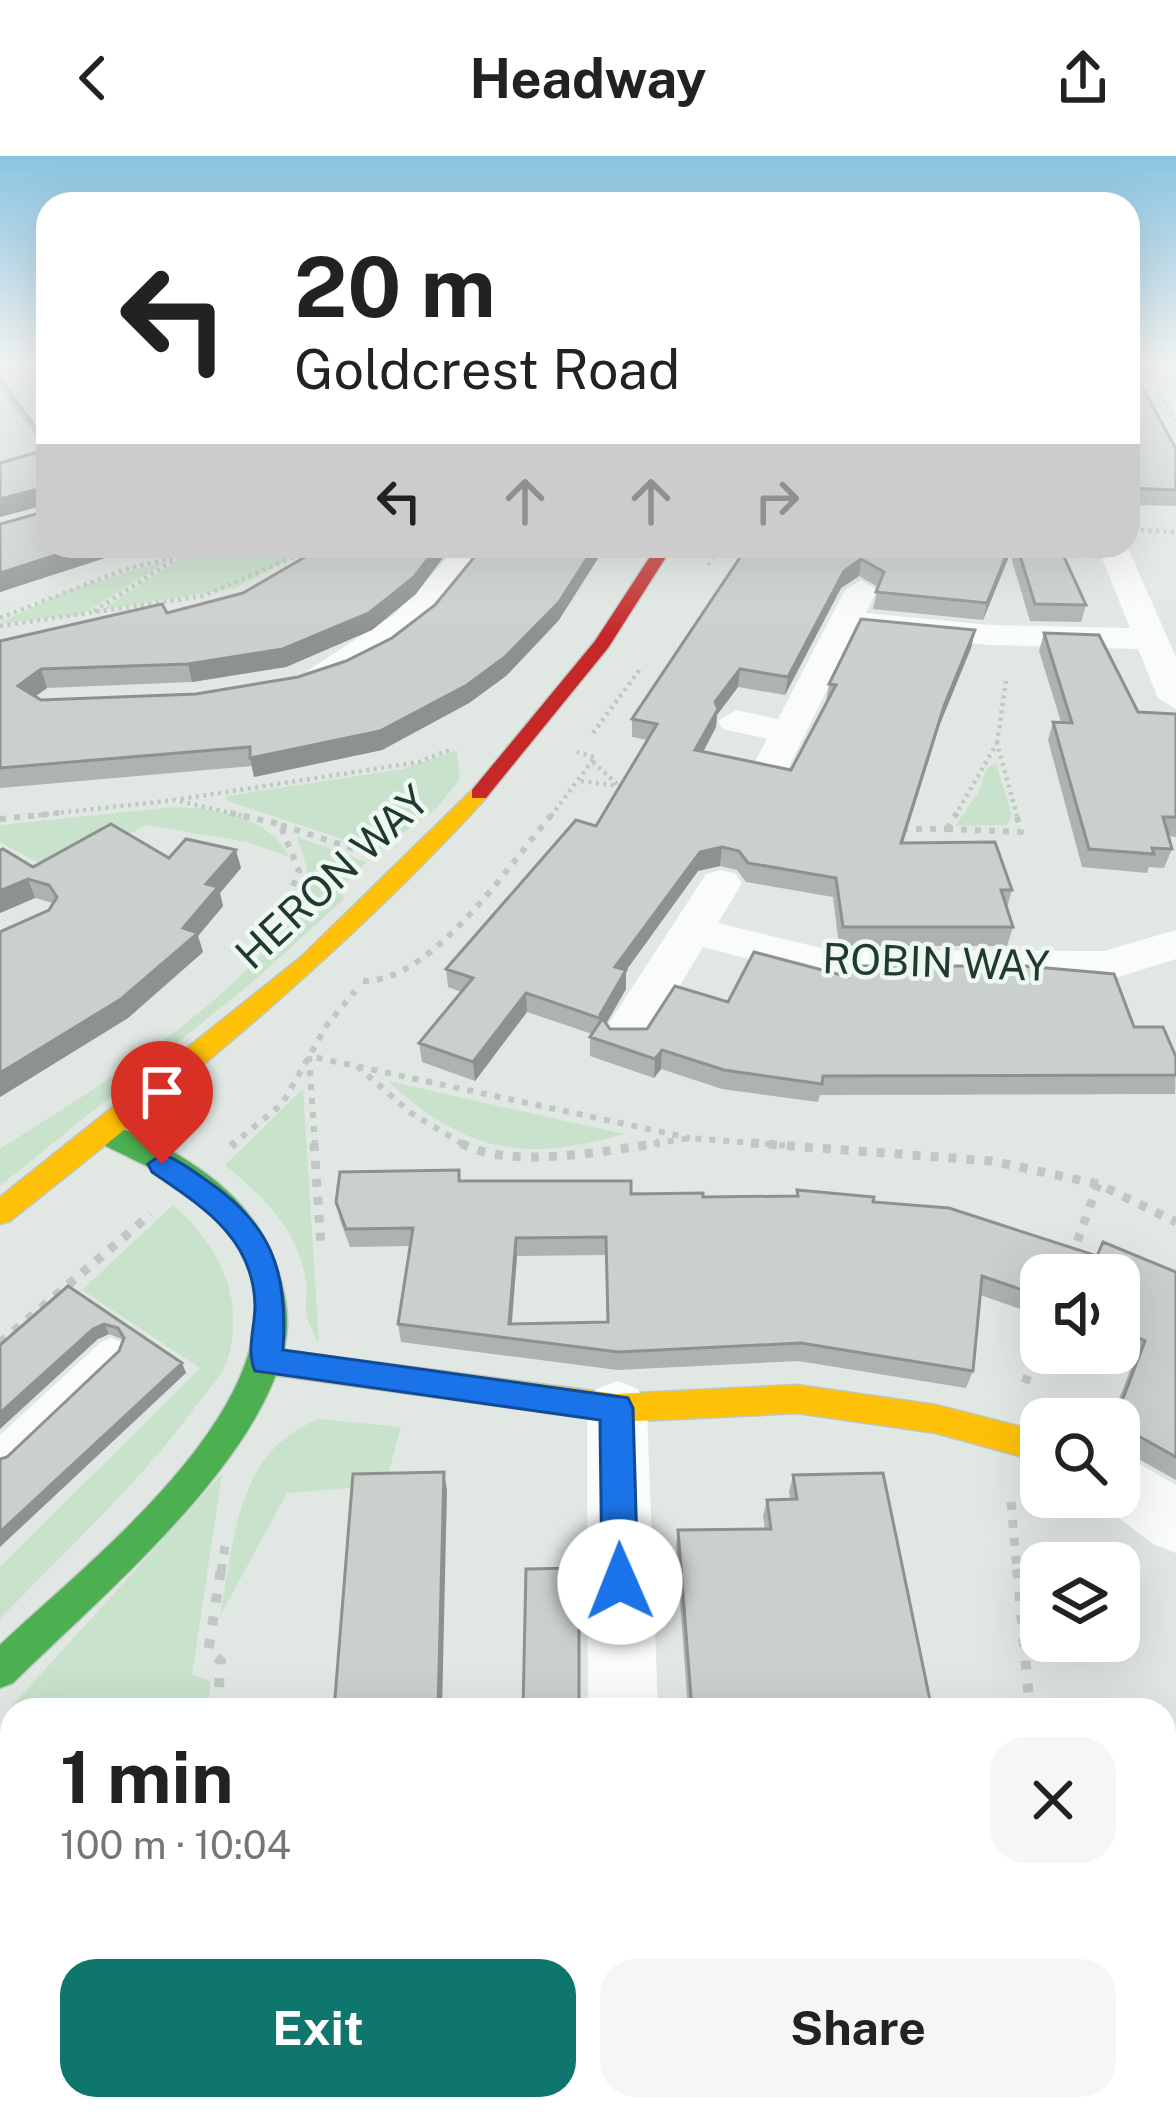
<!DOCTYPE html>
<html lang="en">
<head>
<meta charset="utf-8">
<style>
  :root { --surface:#fff; --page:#f6f6f6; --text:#222; --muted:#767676; --accent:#0f766e }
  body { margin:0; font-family:"Public Sans",sans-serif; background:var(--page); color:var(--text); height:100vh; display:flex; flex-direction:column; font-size:45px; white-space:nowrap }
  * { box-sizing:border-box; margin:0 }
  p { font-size:39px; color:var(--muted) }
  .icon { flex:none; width:66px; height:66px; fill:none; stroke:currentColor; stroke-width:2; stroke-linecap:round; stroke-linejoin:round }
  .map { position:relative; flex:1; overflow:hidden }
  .panel { position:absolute; left:0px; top:1542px; width:1176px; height:423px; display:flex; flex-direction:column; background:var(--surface); border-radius:36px 36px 0 0; box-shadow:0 12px 48px #0002 }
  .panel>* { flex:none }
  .guide { position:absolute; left:36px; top:36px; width:1104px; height:366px; border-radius:36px; box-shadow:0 12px 48px #0002; background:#fff; color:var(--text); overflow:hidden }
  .fabs { position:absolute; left:1020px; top:1098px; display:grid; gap:24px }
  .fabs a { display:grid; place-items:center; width:120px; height:120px; border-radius:24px; background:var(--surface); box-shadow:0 12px 48px #0002; font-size:60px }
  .pin { position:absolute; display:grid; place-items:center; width:102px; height:102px; color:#fff; margin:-123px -51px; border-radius:50% 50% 50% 0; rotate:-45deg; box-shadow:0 0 12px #0007 }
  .pin .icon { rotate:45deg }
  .me { position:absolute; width:132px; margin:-66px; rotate:359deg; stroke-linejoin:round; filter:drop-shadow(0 0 9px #0008) }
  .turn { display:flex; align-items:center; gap:42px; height:252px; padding:0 60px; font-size:54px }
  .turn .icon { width:156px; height:156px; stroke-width:2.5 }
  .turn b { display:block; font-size:84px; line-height:102px }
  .lanes { display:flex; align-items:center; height:114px; padding:0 60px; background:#0003; justify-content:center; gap:60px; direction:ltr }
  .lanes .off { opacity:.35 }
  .round { display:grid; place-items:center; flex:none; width:126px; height:126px; border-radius:36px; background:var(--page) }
  .headline { display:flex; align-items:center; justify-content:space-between; height:204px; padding:0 60px }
  h1 { font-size:72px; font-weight:700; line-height:90px }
  .button { display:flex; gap:24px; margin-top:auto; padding:24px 60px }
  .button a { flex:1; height:138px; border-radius:36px; background:var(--accent); color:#fff; font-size:48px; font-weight:700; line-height:138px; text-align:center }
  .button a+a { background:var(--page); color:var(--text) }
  header { display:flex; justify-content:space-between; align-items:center; height:156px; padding:0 60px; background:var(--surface); font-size:54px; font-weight:700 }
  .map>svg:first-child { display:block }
  .built { fill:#ced9d2 }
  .green { fill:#c9e2cb }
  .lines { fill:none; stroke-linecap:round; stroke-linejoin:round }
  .fast-casing { stroke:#bdc7c1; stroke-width:3 }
  .slow-casing { stroke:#bdc7c1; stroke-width:3 }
  .jam-casing { stroke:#bdc7c1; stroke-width:3 }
  .path-far3 { stroke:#bfc8c3; stroke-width:4.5; stroke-dasharray:3 4.5; stroke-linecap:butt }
  .path-far2 { stroke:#bfc8c3; stroke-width:6; stroke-dasharray:6 8; stroke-linecap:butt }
  .path-far1 { stroke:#bfc8c3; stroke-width:9; stroke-dasharray:8 10; stroke-linecap:butt }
  .path { stroke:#bfc8c3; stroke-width:10; stroke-dasharray:9 14; stroke-linecap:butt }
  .lane { fill:#fafcfb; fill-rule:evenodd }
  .street { fill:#fafcfb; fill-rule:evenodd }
  .fast { fill:#4caf50; fill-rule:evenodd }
  .slow { fill:#ffc107; fill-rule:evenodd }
  .jam { fill:#c62828; fill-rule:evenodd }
  .wall { fill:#aeb3af; fill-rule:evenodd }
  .shaded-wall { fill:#8d928f }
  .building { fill:#cad0cc; stroke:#8d928f; stroke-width:3; fill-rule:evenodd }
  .route { fill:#1a73e8; stroke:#114b97; stroke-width:3 }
  .labels { text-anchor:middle; stroke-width:9; stroke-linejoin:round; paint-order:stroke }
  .street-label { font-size:42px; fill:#1e3b2d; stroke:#eef7f1 }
</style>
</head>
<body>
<header><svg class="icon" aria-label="back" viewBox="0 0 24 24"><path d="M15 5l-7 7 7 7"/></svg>Headway<svg class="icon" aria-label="share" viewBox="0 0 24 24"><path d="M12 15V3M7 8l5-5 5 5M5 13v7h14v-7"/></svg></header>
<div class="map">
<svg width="1176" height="1964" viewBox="0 0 1176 1964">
  <rect width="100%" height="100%" fill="#e1e8e3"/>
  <path class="built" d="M0 204 48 294 0 307Z"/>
  <path class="green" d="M227 390H314L235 432 101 454 183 401Z
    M171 403 81 459 0 467 69 434Z
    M457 594 460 623 435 654 379 695 227 645V640L403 613Z
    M996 607 1012 659 1007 669 955 670 978 637 987 612Z
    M175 651C217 652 270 661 289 701L247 686 146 669 56 717 0 686V669Z
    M297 681 367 706 340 732 344 743 256 823 0 1030V993C86 938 268 830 304 733 311 714 303 699 297 681Z
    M388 925 624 978C523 1007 465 996 388 925Z
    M303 933 319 1187C296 1148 312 1149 304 1115 294 1069 259 1037 225 1009Z
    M173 1049C219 1089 245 1140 228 1202 224 1218 208 1234 198 1247 141 1326 67 1393 0 1463V1411L200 1212 82 1134Z
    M319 1263 401 1271 385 1329 287 1337 220 1460C235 1382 235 1296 319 1263Z
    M222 1318 192 1519 211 1525 207 1554 11 1551Z"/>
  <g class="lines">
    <defs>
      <path id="fast" d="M104 967C164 985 234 1025 264 1082 280 1114 292 1152 285 1188 260 1309 99 1442 13 1527L0 1532V1489C95 1398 350 1208 219 1062 186 1025 137 1006 94 984L91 977Z"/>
      <path id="slow" d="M479 632 486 634V642C342 800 177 933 10 1065L0 1068V1041L301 801 472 634Z
        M266 1192 617 1238 797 1229 936 1249 1041 1276V1306L936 1277 797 1257 617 1266 266 1218 255 1214 250 1205 255 1196Z"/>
      <path id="jam" d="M657 390H673L608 492 486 642H472V634L595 485Z"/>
    </defs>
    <use href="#fast" class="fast-casing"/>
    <use href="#slow" class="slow-casing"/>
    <use href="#jam" class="jam-casing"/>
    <path class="path-far3" d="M1142 204 1176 267
      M1141 374 1176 376
      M708 409 720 390
      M94 455 177 402
      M0 462 123 414 217 390
      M0 470 203 440 319 390
      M593 577 641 512
      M997 587 1006 525
      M593 606 617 628
      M581 625 627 631
      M181 643 419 606 449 594
      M31 660 175 644 243 660
      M551 660 595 601 577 596
      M955 660 997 587 1017 660"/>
    <path class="path-far2" d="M230 657 280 668 299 715 283 755
      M0 663 59 657
      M281 669 358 694
      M902 673H947
      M947 673 1021 676 1016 657
      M947 673 957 657
      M363 825C432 827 511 706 553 657
      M357 910 411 957 466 990
      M231 990 282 948 327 869 355 835
      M315 990 309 900 690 982
      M640 990 690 982 790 990"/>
    <path class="path-far1" d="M314 987 321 1090
      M461 987C508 1014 607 995 659 987
      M751 987 992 1005 1098 1028 1176 1066
      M231 990 235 987
      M1065 1119 1098 1028
      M0 1187 151 1058
      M1025 1227 1041 1183
      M1011 1346 1017 1416
      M221 1416 226 1383"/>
    <path class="path" d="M1017 1413 1030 1554
      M217 1554 221 1505 208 1496 221 1413
      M1164 1851 1176 1866
      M1110 1953 1113 1964
      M138 1964 144 1953
      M184 1964 185 1953"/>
    <path class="lane" d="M111 1182 121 1186 125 1194 121 1202 10 1307 0 1311V1279L101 1186Z"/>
    <path class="street" d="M458 390H489C460 432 366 541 310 527L305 520 310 513 395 458Z
      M1097 390H1127L1176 501V553L1158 542 1138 493 989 489 856 476 788 612H762L756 604 767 583 723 573 718 565 736 554 778 563 845 434 861 424 877 434 866 457 989 469 1130 472Z
      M721 714 736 718 742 727 718 767 829 794 1104 795 1176 774V803L1106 825 829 824 703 791 645 888 628 892 611 888 604 876 611 864 706 718Z
      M617 1225 638 1233 647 1252 658 1554H588L587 1252 596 1233Z
      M1119 1296 1176 1329V1397L1153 1388 1097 1345 1095 1341H1119Z
      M592 1953H676L677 1964H591Z"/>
    <use href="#fast" class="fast"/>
    <use href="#slow" class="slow"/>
    <use href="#jam" class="jam"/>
  </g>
  <path class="wall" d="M0 204H48V390H142L0 436V368L47 355 46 349 0 361 46 294 0 232Z
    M1128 205 1176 293V350L1128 349Z
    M764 390H1071L1066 405 1086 449 1081 466 1030 465 1010 398 983 464 873 453 878 431 859 420 841 432 785 539 738 531 717 559 716 571 703 596 791 614 826 546 829 528 975 474 971 492 940 568 903 687 1012 734 1007 752 1013 771 1007 790H839L833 741 746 726 737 714 720 710 698 715 626 814V833L606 868 610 873H647L728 846 846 820 848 810 1134 871 1176 901 1175 938 820 939 818 946 722 933 661 913 654 922 590 900V881L592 878 527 856 475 925 422 906 419 887 461 836 448 831 446 813 596 670 647 584 632 581V563Z
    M243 437 416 438 372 474 286 511 192 526 47 532 35 540 41 544 196 538 298 521 559 464 506 520 469 547 382 594 254 621 252 610 0 632V485L167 457Z
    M1044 477 1138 556 1176 558V681L1168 680 1172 693 1164 712 1149 711 1147 717 1082 711 1048 584 1053 566H1061L1039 495Z
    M169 702 241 712 220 737 223 750 198 780 203 796 128 862 0 941V776L49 754 53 747 35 742 0 757 33 711Z
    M461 1025 703 1041 796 1040 797 1034 873 1046 1097 1100 1176 1116V1324L1119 1292V1263H1111L1135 1202 1123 1197 1128 1183 1119 1179V1119H1041V1145L1038 1144 1032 1157 980 1139 973 1215 966 1232 798 1205 617 1214 401 1186 398 1168 410 1090 350 1091 340 1064 336 1046ZM606 1099 607 1166 512 1168 517 1100Z
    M68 1130 182 1207 186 1217 7 1301 119 1195 124 1184 109 1178 98 1183Z
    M793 1319 932 1554H688L676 1390 678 1374 765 1373 763 1360 767 1344 790 1343 789 1336Z
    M1176 1618V1749L1164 1733V1627Z
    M0 1744H12V1936L0 1937Z
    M513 1953H579V1955L514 1956Z
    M870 1953H1004L1007 1964H872Z"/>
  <path class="shaded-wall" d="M46 331 48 348 0 361V343Z
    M84 390H142L0 436V417Z
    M438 390H452L416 438 372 474 286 511 192 526 188 508Z
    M595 390H606L559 464 506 520 469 547 382 594 254 621 250 602Z
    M1010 390H1012L1010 398 983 464 987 447Z
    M861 403 859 420 841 432 785 539 788 521 844 415Z
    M975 474 971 492 940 568 897 705 901 687 944 550Z
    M41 513 47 532 25 548 18 530Z
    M740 513 738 531 717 559 716 571 694 613 695 594 715 546Z
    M722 691 720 710 698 715 615 830V811L700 696Z
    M236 694 241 712 220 737 223 750 198 780 203 796 128 862 0 941V917L183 772 206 728Z
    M28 723 35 742 0 757V735Z
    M626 814V833L602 875V863L600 859Z
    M526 837 527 856 475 925 473 906Z
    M662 894 661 913 654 922 655 903Z
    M516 1082 517 1100 510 1185 509 1168Z
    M104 1168 109 1178 98 1183 0 1273V1257L93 1173Z
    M182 1207 186 1217 0 1391V1376Z
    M444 1316 447 1334 442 1554H438Z
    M393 1953H399V1964H393Z"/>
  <path class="building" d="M0 204H48V283L42 280 0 223Z
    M1128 205 1176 293V334L1128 332Z
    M48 293V390H84L0 417V368L47 355 46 331 0 343V307Z
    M324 390H438L414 421 369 457 283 493 188 508 41 513 18 530 41 544 196 538 298 521 346 505 392 482 435 449 472 404 480 390H595L559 446 505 501 467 529 380 575 250 602V591L0 612V485L162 448 167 457 243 437Z
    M764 390H1010L987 447 876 436 884 416 861 403 844 415 788 521 740 513 715 546 718 553 695 594 791 614 836 529 829 528 861 463 975 474 944 550 901 687 995 686 1012 734H1001L1013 771H843L836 722 748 707 739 695 722 691 700 696 615 811 626 814 600 859 610 873H647L675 830 728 846 754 796 849 821 848 810H1025L1114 818 1134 871H1163L1176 901V919L823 920 822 928 724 914 662 894 655 903 590 881 602 863 526 837 473 906 419 887 473 822 446 813 576 664 596 670 657 568 632 563 745 394 760 396Z
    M1017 390H1059L1086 449 1035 448Z
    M1044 477 1099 479 1138 556 1176 558V661H1163L1172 693 1152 692 1154 698 1089 693 1053 566 1072 567Z
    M111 668 169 702 186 683 236 694 206 728 218 731 183 772 198 777 121 843 0 917V776L49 754 57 741 49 729 28 723 0 735V694L3 693 33 711Z
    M459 1014V1025H631V1038L703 1037V1041L798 1040 797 1034 874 1041 873 1046 949 1052 1097 1100 1103 1086 1176 1116V1301L1131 1276 1119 1274V1263H1115L1145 1185 1133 1179 1138 1166 1119 1158V1119H1041L1040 1140 982 1120 973 1215 801 1187 618 1196 398 1168 413 1072 346 1073 336 1046 340 1016ZM606 1081 608 1166 509 1168 516 1082Z
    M68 1130 182 1207 0 1376V1303L7 1301 119 1195 124 1182 118 1172 104 1168 93 1173 0 1257V1189Z
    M444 1316 438 1554H334L353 1318Z
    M883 1317 932 1554H692L678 1374 771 1373 767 1344 797 1343 793 1319Z
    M579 1412V1554H523L526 1413Z
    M1176 1618V1718L1164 1702V1627Z
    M0 1744H12V1929H0Z
    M277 1953H393V1964H276Z
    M711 1953H779L781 1962 714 1964Z
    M879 1953H1004L1007 1964H881Z"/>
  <linearGradient id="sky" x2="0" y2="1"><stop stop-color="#8ac3e1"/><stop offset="0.43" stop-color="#f2f5f2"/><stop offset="1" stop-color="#f2f5f2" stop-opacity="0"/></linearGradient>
  <rect width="1176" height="479" fill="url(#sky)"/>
  <path class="route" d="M162 998C177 1003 190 1013 203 1022 272 1068 288 1114 283 1194L628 1242 633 1252 638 1426 632 1438 620 1443 607 1438 602 1426 600 1264 255 1215C246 1195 255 1171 255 1150 254 1082 203 1051 152 1016L148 1008Z"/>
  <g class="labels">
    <g class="street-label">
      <text transform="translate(332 721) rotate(-43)" y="15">HERON WAY</text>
      <text transform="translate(936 806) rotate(2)" y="15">ROBIN WAY</text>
    </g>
  </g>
</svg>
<div class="fabs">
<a><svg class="icon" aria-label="sound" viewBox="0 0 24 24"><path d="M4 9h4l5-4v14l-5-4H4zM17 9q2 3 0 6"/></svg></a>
<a><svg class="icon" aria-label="search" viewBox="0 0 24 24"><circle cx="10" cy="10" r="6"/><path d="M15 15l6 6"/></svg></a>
<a><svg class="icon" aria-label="layers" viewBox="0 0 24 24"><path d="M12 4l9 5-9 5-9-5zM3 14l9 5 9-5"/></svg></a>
</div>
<div class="pin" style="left:162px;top:1008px;background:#d93025"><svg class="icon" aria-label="arrive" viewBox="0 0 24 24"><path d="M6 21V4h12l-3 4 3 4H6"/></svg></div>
<svg class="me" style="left:620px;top:1426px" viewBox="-20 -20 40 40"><circle r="19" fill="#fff"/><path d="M0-13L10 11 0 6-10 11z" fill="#1a73e8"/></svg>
<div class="guide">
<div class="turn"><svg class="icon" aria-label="left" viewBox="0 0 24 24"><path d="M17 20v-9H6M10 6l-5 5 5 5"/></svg><div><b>20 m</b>Goldcrest Road</div></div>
<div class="lanes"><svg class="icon" aria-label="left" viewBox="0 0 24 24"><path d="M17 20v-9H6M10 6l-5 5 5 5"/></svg><svg class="icon off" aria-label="ahead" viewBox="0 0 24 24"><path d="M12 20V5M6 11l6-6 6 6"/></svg><svg class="icon off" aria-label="ahead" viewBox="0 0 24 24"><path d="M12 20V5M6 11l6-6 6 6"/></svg><svg class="icon off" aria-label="right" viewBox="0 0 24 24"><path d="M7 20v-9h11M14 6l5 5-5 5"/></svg></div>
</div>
<section class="panel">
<div class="headline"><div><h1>1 min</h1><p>100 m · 10:04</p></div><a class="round"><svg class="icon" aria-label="close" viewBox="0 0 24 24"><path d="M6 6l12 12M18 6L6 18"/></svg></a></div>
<div class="button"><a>Exit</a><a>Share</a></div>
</section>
</div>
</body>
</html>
